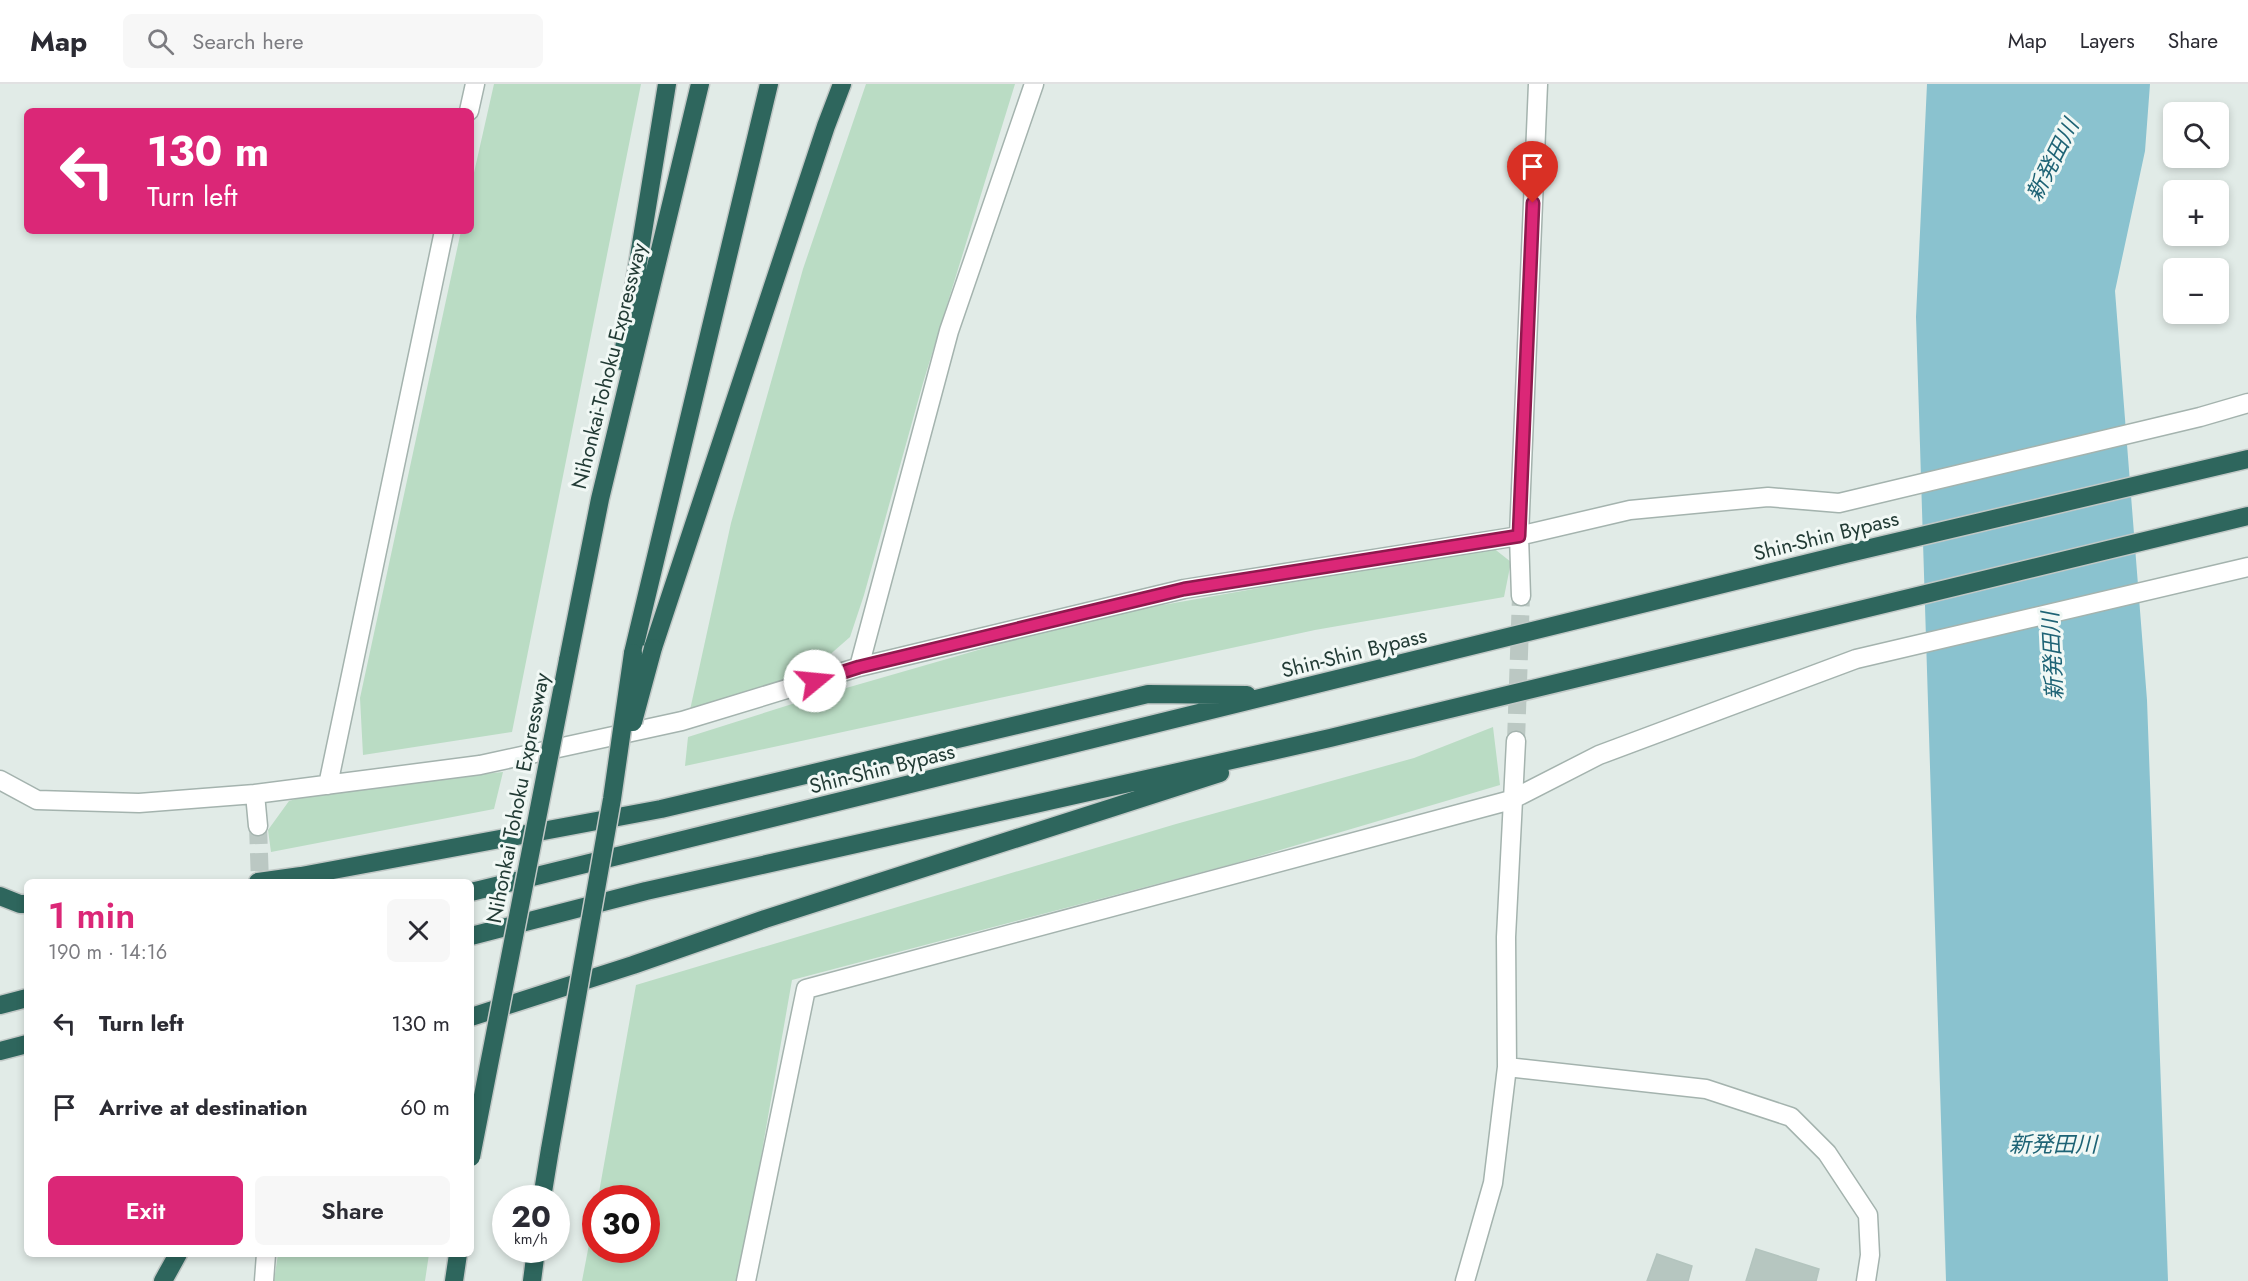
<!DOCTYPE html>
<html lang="en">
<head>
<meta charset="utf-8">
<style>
  :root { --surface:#fff; --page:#f7f7f7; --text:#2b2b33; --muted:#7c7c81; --line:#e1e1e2; --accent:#db2777 }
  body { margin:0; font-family:Jost,"Noto Sans JP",sans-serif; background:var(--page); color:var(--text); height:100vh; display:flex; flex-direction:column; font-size:22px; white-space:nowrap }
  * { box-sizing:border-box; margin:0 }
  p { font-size:20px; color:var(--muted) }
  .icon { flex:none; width:33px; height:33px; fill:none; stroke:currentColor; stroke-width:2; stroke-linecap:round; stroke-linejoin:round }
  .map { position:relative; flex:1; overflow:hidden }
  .sheet { position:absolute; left:24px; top:795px; width:450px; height:378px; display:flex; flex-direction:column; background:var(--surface); border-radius:9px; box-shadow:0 3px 9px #0003 }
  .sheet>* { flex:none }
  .top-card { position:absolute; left:24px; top:24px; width:450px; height:126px; border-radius:9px; box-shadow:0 3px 9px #0003; background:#db2777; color:#fff; overflow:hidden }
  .controls { position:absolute; left:2163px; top:18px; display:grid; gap:12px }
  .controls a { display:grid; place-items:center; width:66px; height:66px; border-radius:9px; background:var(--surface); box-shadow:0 3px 9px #0003; font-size:30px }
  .speed { position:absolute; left:492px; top:1101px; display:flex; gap:12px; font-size:30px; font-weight:700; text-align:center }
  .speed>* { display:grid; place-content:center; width:78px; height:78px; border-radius:50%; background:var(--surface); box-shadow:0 3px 9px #0003; line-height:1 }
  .speed small { font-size:15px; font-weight:400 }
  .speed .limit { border:9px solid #d22; background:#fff; color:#111 }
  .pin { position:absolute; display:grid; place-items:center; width:51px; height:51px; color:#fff; margin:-62px -26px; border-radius:50% 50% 50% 0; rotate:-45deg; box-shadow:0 0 6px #0007 }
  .pin .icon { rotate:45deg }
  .me { position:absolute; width:66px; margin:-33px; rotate:73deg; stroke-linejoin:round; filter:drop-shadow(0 0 4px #0008) }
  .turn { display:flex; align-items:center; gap:21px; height:126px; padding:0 24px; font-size:27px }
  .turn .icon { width:78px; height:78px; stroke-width:2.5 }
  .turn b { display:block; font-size:42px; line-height:51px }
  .round { display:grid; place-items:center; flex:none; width:63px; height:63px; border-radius:9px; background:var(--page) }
  .head { display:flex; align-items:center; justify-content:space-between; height:102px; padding:0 24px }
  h1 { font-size:36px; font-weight:600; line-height:45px; color:var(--accent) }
  .primary-button { display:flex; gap:12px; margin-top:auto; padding:12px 24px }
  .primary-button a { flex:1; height:69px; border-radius:9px; background:var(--accent); color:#fff; font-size:24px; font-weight:600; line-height:69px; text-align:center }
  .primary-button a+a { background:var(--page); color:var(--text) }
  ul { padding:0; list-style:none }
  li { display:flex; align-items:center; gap:18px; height:84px; padding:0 24px }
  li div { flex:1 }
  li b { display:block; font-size:22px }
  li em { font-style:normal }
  header { display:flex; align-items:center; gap:36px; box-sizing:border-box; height:84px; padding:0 30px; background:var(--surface); border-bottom:2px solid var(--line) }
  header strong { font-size:28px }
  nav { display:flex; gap:33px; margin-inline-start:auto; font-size:21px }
  .search { width:420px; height:54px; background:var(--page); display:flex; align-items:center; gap:15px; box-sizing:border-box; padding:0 21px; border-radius:9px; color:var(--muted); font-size:22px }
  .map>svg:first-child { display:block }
  .green { fill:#badcc4 }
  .water { fill:#8ac2cf }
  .building { fill:#b6c6c0; stroke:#b3c4be; stroke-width:1.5 }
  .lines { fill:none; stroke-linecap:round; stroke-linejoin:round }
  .minor-tunnel { stroke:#bbc8c3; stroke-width:18; stroke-dasharray:18 9; stroke-linecap:butt }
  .minor-casing { stroke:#a4b3ae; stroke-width:21 }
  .highway-casing { stroke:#c1c8c6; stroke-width:21 }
  .minor { stroke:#fff; stroke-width:18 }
  .highway { stroke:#2e665d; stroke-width:18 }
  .highway-bridge-casing { stroke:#c1c8c6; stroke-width:21; stroke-linecap:butt }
  .highway-bridge { stroke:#2e665d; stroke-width:18 }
  .route-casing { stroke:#8e194d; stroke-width:15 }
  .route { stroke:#db2777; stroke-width:10 }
  .labels { text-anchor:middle; stroke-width:6; stroke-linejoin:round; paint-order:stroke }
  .street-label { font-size:21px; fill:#223b35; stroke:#f1f8f5 }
  .water-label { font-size:22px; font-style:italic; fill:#1e6375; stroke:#f1f8f5 }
</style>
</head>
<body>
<header>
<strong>Map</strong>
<div class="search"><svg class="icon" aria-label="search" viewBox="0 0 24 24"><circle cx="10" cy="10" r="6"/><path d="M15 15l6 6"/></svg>Search here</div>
<nav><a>Map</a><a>Layers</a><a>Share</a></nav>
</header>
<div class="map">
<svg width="2248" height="1197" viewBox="0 0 2248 1197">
  <rect width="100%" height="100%" fill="#e1ebe7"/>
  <path class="green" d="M494 0H641L512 648 363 671 360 614 461 147H471V102Z
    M866 0H1015L923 299 864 511 850 553 810 588 690 626 731 439 803 185Z
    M1492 463 1511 478 1504 513 1315 546 685 682 688 653 808 615 1089 534Z
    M1493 643 1500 701 1233 780 792 896 755 1107 736 1197H582L595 1129 596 1166H646V1114H598L636 901 1176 740 1414 674Z
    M503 688 494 725 271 768 268 746 289 717 325 706Z
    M278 1170H429L425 1197H274Z"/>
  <path class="water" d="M1927 0H2150L2145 67 2115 207 2147 616 2168 1197H1946L1916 233Z"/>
  <path class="building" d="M1756 1165 1819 1185 1816 1197H1746Z
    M1657 1170 1692 1182 1688 1197H1647Z"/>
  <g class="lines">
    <path class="minor-tunnel" d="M1516 657 1521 512
      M258 742 260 798"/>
    <defs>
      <path id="minor" d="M469 27 475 0
        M1521 512 1519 452 1538 0
        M859 583 949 247 1034 0
        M0 696 37 716 139 719 255 710
        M328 701 444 147
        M258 742 255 710 480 681 682 637 859 583 1184 505 1519 452 1630 426 1768 413 1839 419 2200 333 2248 319
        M1507 983 1706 1005 1791 1033 1827 1069 1868 1131 1870 1171 1866 1197
        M264 1197 266 1170
        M746 1197 806 905 1511 716 1599 671 1856 575 2248 483
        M1465 1197 1493 1099 1507 983 1506 853 1516 657"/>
      <path id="highway" d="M622 277 667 0
        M653 564 826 42 842 0
        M633 569 769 0
        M568 576 600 415 700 0
        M258 798 301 792 661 725 1148 610 1247 611
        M471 808 1845 470 2248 375
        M0 812 20 820H27
        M471 852 646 807 1330 654 2248 432
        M0 921 27 914
        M471 933 633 881 765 835 1220 689
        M0 967 27 960
        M542 1114 550 1065
        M163 1197 178 1170
        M454 1197 458 1170
        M532 1197 536 1166"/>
    </defs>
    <use href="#minor" class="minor-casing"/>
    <use href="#highway" class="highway-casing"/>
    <use href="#minor" class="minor"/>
    <use href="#highway" class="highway"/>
    <defs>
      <path id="highway-bridge" d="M633 638 653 564
        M550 1065 612 715 633 569
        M471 1073 568 576"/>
    </defs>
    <use href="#highway-bridge" class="highway-bridge-casing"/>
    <use href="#highway-bridge" class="highway-bridge"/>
  </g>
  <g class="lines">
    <defs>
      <path id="route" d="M815 597 859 583 1184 505 1519 452 1533 119"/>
    </defs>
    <use href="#route" class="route-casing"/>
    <use href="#route" class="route"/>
  </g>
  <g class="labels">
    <g class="street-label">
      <text transform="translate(609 282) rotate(-76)" y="7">Nihonkai-Tohoku Expressway</text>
      <text transform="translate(1826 452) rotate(-14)" y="7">Shin-Shin Bypass</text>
      <text transform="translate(1354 569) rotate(-14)" y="7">Shin-Shin Bypass</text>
      <text transform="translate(882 685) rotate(-14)" y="7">Shin-Shin Bypass</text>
      <text transform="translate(518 714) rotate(-79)" y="7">Nihonkai Tohoku Expressway</text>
    </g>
    <g class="water-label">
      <text transform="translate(2052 76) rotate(-63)" y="8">新発田川</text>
      <text transform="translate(2052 572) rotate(-93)" y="8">新発田川</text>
      <text x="2053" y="1068">新発田川</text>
    </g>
  </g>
</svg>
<div class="controls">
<a><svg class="icon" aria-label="search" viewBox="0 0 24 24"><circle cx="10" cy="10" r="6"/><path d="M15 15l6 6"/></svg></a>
<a>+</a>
<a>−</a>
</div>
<div class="speed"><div>20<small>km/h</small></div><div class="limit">30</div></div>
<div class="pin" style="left:1533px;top:119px;background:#d93025"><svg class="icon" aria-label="arrive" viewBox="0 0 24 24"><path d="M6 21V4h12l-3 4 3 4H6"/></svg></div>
<svg class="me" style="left:815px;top:597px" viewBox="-20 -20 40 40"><circle r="19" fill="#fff"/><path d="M0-13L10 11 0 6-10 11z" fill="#db2777"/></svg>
<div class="top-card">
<div class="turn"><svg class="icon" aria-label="left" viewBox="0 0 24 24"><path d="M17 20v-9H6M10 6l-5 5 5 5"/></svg><div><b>130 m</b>Turn left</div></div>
</div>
<section class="sheet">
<div class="head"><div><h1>1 min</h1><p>190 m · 14:16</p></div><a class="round"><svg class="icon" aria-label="close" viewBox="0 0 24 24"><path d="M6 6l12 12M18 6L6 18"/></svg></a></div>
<ul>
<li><svg class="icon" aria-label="left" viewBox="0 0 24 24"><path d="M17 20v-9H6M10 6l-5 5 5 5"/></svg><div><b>Turn left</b></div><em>130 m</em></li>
<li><svg class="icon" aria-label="arrive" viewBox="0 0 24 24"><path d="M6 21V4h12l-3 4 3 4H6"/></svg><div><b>Arrive at destination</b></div><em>60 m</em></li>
</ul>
<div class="primary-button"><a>Exit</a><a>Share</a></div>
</section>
</div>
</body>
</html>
